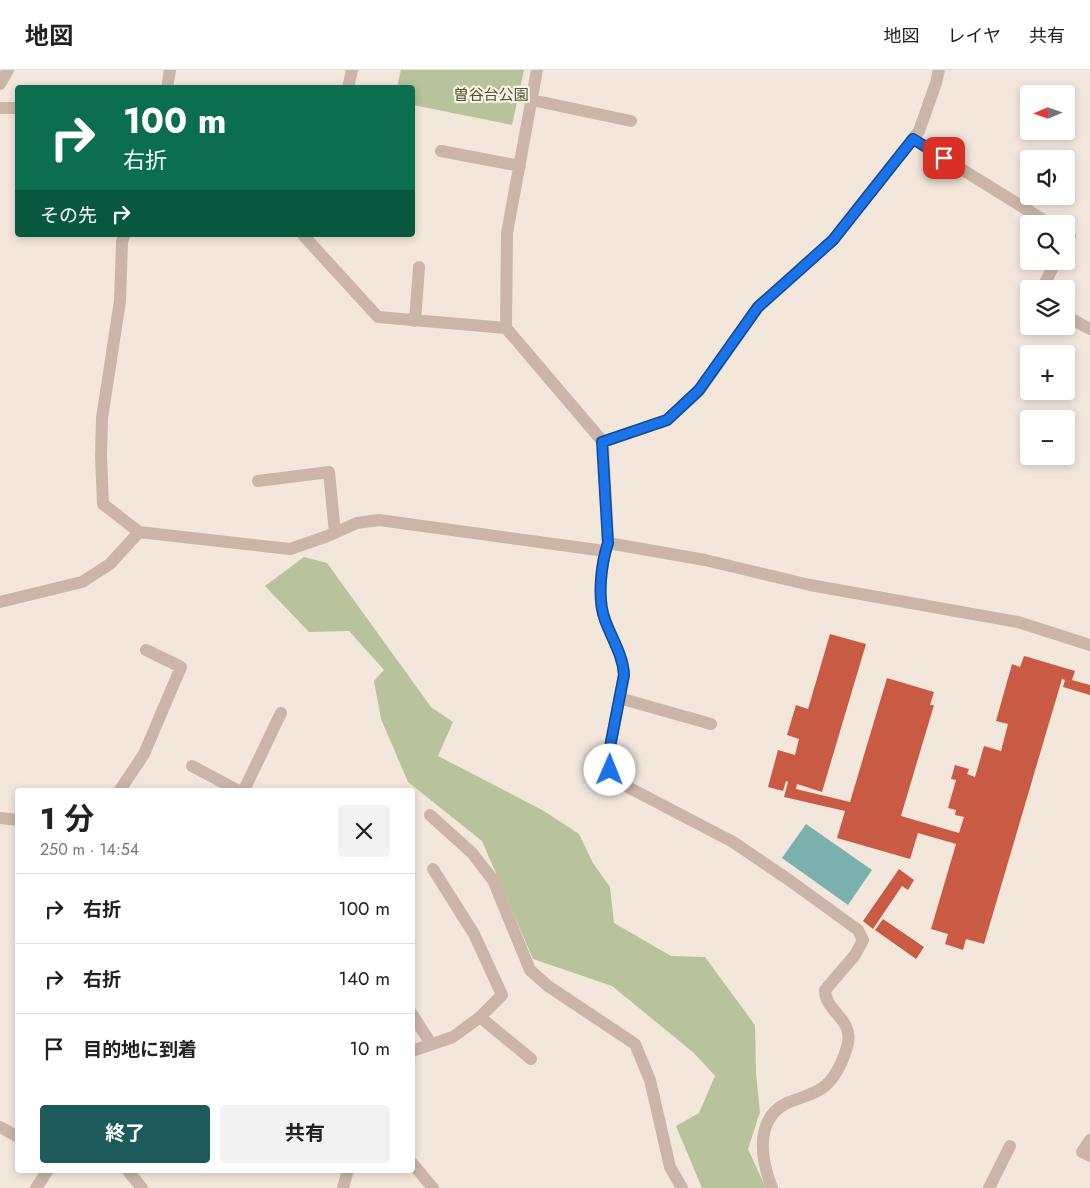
<!DOCTYPE html>
<html lang="ja">
<head>
<meta charset="utf-8">
<style>
  :root { --surface:#fff; --page:#f2f2f2; --text:#222; --muted:#767676; --line:#e0e0e0; --accent:#1c5b5a }
  body { margin:0; font-family:Jost,"Noto Sans JP",sans-serif; background:var(--page); color:var(--text); height:100vh; display:flex; flex-direction:column; font-size:19px; white-space:nowrap }
  * { box-sizing:border-box; margin:0 }
  p { font-size:16px; color:var(--muted) }
  .icon { flex:none; width:28px; height:28px; fill:none; stroke:currentColor; stroke-width:2; stroke-linecap:round; stroke-linejoin:round }
  .map { position:relative; flex:1; overflow:hidden }
  .panel { position:absolute; left:15px; top:718px; width:400px; height:385px; display:flex; flex-direction:column; background:var(--surface); border-radius:5px; box-shadow:0 2px 8px #0003 }
  .panel>* { flex:none }
  .top-card { position:absolute; left:15px; top:15px; width:400px; height:152px; border-radius:5px; box-shadow:0 2px 8px #0003; background:#0b6e4f; color:#fff; overflow:hidden }
  .needle { width:32px; rotate:268deg }
  .buttons { position:absolute; left:1020px; top:15px; display:grid; gap:10px }
  .buttons a { display:grid; place-items:center; width:55px; height:55px; border-radius:5px; background:var(--surface); box-shadow:0 2px 8px #0003; font-size:25px }
  .pin { position:absolute; display:grid; place-items:center; width:42px; height:42px; color:#fff; margin:-21px; border-radius:10px; box-shadow:0 2px 8px #0006 }
  .me { position:absolute; width:55px; margin:-28px; rotate:1deg; stroke-linejoin:round; filter:drop-shadow(0 0 4px #0008) }
  .turn { display:flex; align-items:center; gap:18px; height:105px; padding:0 25px; font-size:22px }
  .turn .icon { width:65px; height:65px; stroke-width:2.5 }
  .turn b { display:block; font-size:35px; line-height:42px }
  .then { display:flex; align-items:center; height:48px; padding:0 25px; background:#0003; gap:10px; font-size:19px }
  .round { display:grid; place-items:center; flex:none; width:52px; height:52px; border-radius:5px; background:var(--page) }
  .headline { display:flex; align-items:center; justify-content:space-between; height:85px; padding:0 25px }
  h1 { font-size:30px; font-weight:700; line-height:38px }
  .action { display:flex; gap:10px; margin-top:auto; padding:10px 25px }
  .action a { flex:1; height:58px; border-radius:5px; background:var(--accent); color:#fff; font-size:20px; font-weight:700; line-height:58px; text-align:center }
  .action a+a { background:var(--page); color:var(--text) }
  ul { padding:0; list-style:none }
  li { display:flex; align-items:center; gap:15px; height:70px; padding:0 25px; border-top:1px solid var(--line) }
  li div { flex:1 }
  li b { display:block; font-size:19px }
  li em { font-style:normal }
  header { display:flex; align-items:center; gap:30px; box-sizing:border-box; height:70px; padding:0 25px; background:var(--surface); border-bottom:1px solid var(--line) }
  header strong { font-size:24px }
  nav { display:flex; gap:28px; margin-inline-start:auto; font-size:18px }
  .map>svg:first-child { display:block }
  .green { fill:#b8c29b }
  .water { fill:#7ab1af }
  .building { fill:#c95b44 }
  .lines { fill:none; stroke-linecap:round; stroke-linejoin:round }
  .minor { stroke:#cbb5a8; stroke-width:12 }
  .route-casing { stroke:#114b97; stroke-width:12 }
  .route { stroke:#1a73e8; stroke-width:9 }
  .labels { text-anchor:middle; stroke-width:4.5; stroke-linejoin:round; paint-order:stroke }
  .park-label { font-size:15px; fill:#4a572b; stroke:#faf1e9 }
</style>
</head>
<body>
<header>
<strong>地図</strong>
<nav><a>地図</a><a>レイヤ</a><a>共有</a></nav>
</header>
<div class="map">
<svg width="1090" height="1118" viewBox="0 0 1090 1118">
  <rect width="100%" height="100%" fill="#f3e7dc"/>
  <path class="green" d="M401 0H524L512 55 413 35 412 18 397 17Z
    M304 487 327 493 431 637 453 652 438 686 544 741 579 764 593 793 610 817 614 853 671 886 705 887 755 955 756 1003 760 1042 748 1079 766 1118H702L676 1056 699 1043 715 1006 694 983 612 916 533 889 482 771 408 712 381 649 374 611 384 600 349 561 309 562 265 516Z"/>
  <path class="water" d="M806 754 872 800 848 835 782 788Z"/>
  <path class="building" d="M830 564 866 574 822 722 797 714 796 719 850 732 887 608 934 622 930 635H934L901 746 959 763 964 747 955 745 956 740 948 738 956 710 951 709 955 695 969 699 967 704 975 707 984 676 1001 681 1008 654 996 651 1012 594 1020 597 1024 586 1028 587 1075 601 1072 610 1090 615V625L1063 617 1065 610 1062 609 984 874 966 869 963 880 945 874 948 864 931 859 956 774 918 763 910 789 837 768 845 741 784 727 788 712 786 711 783 721 768 717 778 680 795 685 799 669 787 665 796 635 808 639Z
    M899 799 914 810 908 820 902 816 873 859 863 851Z
    M883 849 924 877 916 889 875 860Z"/>
  <g class="lines">
    <path class="minor" d="M537 0 507 163 506 258 603 372 608 473C601 494 597 529 605 550 612 569 623 585 624 605L609 682C608 698 611 701 620 713L733 772 789 810 858 860 863 870 855 885 825 920C825 941 853 949 848 973 845 987 836 1007 825 1016 814 1025 799 1028 787 1033 754 1049 761 1090 772 1118
      M0 14 8 0
      M167 18 170 0
      M348 18 352 0
      M532 30 631 51
      M0 38H18
      M913 69 1050 154
      M441 81 520 96
      M1066 164 1070 166 1066 172
      M124 165 122 172 120 231 102 348 101 386 103 434 139 462 290 479 325 467 357 453 379 450 605 481
      M303 165 378 247 506 258
      M1042 219 1056 191
      M1066 246 1090 259
      M415 251 419 197
      M603 372 667 350 699 321 758 237 833 170 919 61 936 13 939 0
      M258 411 329 402 335 463
      M608 473 705 490 810 515 1018 552 1090 575
      M0 532 82 512 110 494 139 462
      M619 628 711 654
      M192 696 237 720
      M120 720 144 684 181 597 146 580
      M244 720 281 643
      M430 745 472 783 493 810 530 900 548 916 635 974 650 1010 670 1097 682 1118
      M0 748 18 750
      M412 944 431 974
      M480 947 531 989
      M412 981 453 967 480 947 502 925 474 864 433 799
      M0 1057 18 1067
      M1090 1070 1082 1082 1090 1086
      M412 1093 433 1118
      M127 1100 142 1118
      M36 1118 48 1100
      M343 1118 348 1100
      M989 1118 1010 1076"/>
  </g>
  <g class="lines">
    <defs>
      <path id="route" d="M610 700 608 692 609 682 624 605C623 585 612 569 605 550 597 529 601 494 608 473L602 372 667 350 699 320 758 237 833 170 913 69 944 88"/>
    </defs>
    <use href="#route" class="route-casing"/>
    <use href="#route" class="route"/>
  </g>
  <g class="labels">
    <g class="park-label">
      <text x="491" y="30">曽谷台公園</text>
    </g>
  </g>
</svg>
<div class="buttons">
<a><svg class="needle" viewBox="-14 -14 28 28"><path d="M0-13l5 13h-10z" fill="#e53935"/><path d="M0 13l5-13h-10z" fill="#767676"/></svg></a>
<a><svg class="icon" aria-label="sound" viewBox="0 0 24 24"><path d="M4 9h4l5-4v14l-5-4H4zM17 9q2 3 0 6"/></svg></a>
<a><svg class="icon" aria-label="search" viewBox="0 0 24 24"><circle cx="10" cy="10" r="6"/><path d="M15 15l6 6"/></svg></a>
<a><svg class="icon" aria-label="layers" viewBox="0 0 24 24"><path d="M12 4l9 5-9 5-9-5zM3 14l9 5 9-5"/></svg></a>
<a>+</a>
<a>−</a>
</div>
<div class="pin" style="left:944px;top:88px;background:#d93025"><svg class="icon" aria-label="arrive" viewBox="0 0 24 24"><path d="M6 21V4h12l-3 4 3 4H6"/></svg></div>
<svg class="me" style="left:610px;top:700px" viewBox="-20 -20 40 40"><circle r="19" fill="#fff"/><path d="M0-13L10 11 0 6-10 11z" fill="#1a73e8"/></svg>
<div class="top-card">
<div class="turn"><svg class="icon" aria-label="right" viewBox="0 0 24 24"><path d="M7 20v-9h11M14 6l5 5-5 5"/></svg><div><b>100 m</b>右折</div></div>
<div class="then">その先<svg class="icon" aria-label="right" viewBox="0 0 24 24"><path d="M7 20v-9h11M14 6l5 5-5 5"/></svg></div>
</div>
<section class="panel">
<div class="headline"><div><h1>1 分</h1><p>250 m · 14:54</p></div><a class="round"><svg class="icon" aria-label="close" viewBox="0 0 24 24"><path d="M6 6l12 12M18 6L6 18"/></svg></a></div>
<ul>
<li><svg class="icon" aria-label="right" viewBox="0 0 24 24"><path d="M7 20v-9h11M14 6l5 5-5 5"/></svg><div><b>右折</b></div><em>100 m</em></li>
<li><svg class="icon" aria-label="right" viewBox="0 0 24 24"><path d="M7 20v-9h11M14 6l5 5-5 5"/></svg><div><b>右折</b></div><em>140 m</em></li>
<li><svg class="icon" aria-label="arrive" viewBox="0 0 24 24"><path d="M6 21V4h12l-3 4 3 4H6"/></svg><div><b>目的地に到着</b></div><em>10 m</em></li>
</ul>
<div class="action"><a>終了</a><a>共有</a></div>
</section>
</div>
</body>
</html>
